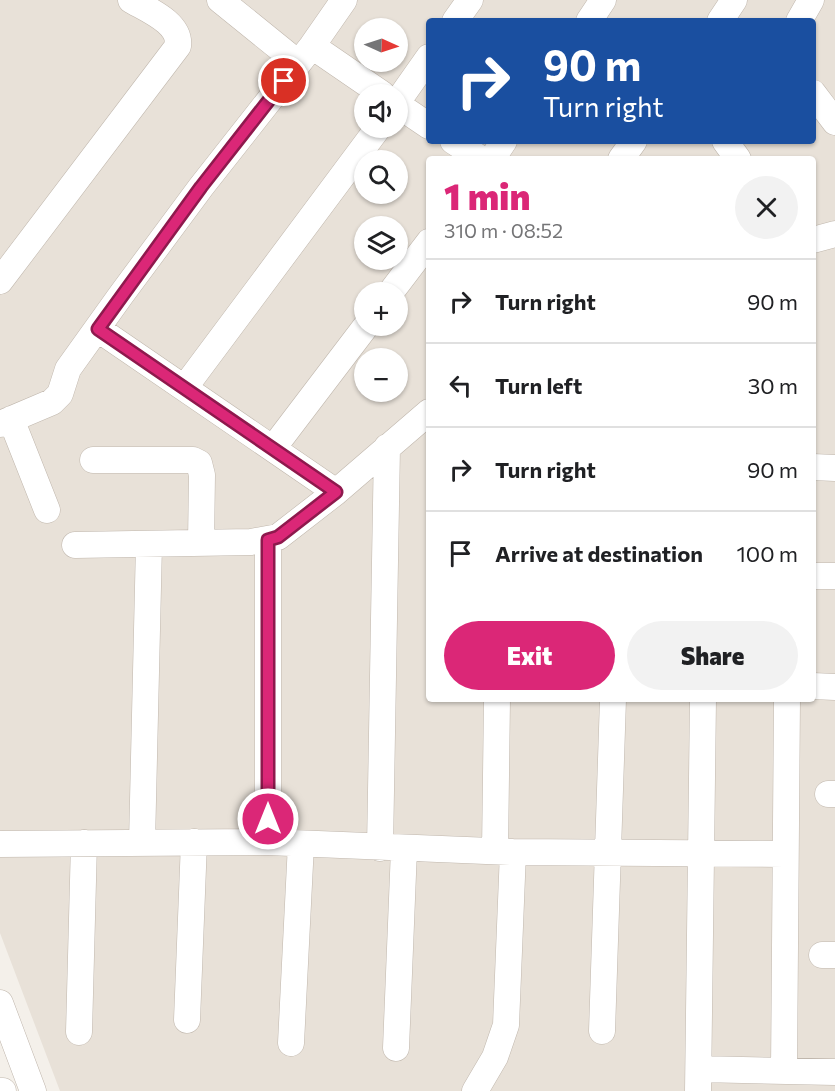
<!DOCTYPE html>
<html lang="en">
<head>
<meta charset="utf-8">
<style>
  :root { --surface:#fff; --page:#f2f2f2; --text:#202124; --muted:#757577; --line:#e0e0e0; --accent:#db2777 }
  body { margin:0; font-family:Commissioner,sans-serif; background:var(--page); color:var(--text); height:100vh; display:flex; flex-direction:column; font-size:22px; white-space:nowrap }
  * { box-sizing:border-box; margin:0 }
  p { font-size:20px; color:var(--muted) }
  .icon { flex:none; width:33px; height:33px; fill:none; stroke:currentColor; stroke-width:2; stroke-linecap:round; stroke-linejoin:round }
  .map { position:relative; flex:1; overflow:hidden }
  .side { position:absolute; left:426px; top:156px; width:390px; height:546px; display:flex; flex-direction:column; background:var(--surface); border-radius:6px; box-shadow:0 2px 4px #0004 }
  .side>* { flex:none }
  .top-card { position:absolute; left:426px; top:18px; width:390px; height:126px; border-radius:6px; box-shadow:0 2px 4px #0004; background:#1a4fa0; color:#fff; overflow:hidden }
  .needle { width:39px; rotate:93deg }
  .fabs { position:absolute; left:354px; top:18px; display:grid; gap:12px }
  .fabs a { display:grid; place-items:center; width:54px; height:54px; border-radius:50%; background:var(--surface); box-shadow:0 2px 4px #0004; font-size:30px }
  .pin { position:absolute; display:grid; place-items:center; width:51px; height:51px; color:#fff; margin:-26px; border:3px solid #fff; border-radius:50%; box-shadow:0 2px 6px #0007 }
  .me { position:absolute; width:66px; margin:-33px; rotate:0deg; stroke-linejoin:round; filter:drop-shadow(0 0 4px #0008) }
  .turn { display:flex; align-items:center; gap:21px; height:126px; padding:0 18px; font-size:27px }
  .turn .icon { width:78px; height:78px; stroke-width:2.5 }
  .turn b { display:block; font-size:42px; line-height:51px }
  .round { display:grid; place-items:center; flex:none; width:63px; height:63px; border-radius:32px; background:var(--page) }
  .overview { display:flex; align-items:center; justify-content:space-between; height:102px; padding:0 18px }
  h1 { font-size:36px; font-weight:800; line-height:45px; color:var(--accent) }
  .button { display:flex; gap:12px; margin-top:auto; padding:12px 18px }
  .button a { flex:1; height:69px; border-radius:36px; background:var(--accent); color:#fff; font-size:24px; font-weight:800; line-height:69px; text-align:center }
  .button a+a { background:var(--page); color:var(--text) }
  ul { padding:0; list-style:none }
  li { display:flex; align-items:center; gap:18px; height:84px; padding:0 18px; border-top:2px solid var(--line) }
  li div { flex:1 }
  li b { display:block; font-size:22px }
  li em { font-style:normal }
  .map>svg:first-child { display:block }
  .residential { fill:#e8e1d8; fill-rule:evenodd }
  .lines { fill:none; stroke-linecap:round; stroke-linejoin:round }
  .minor-casing { stroke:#c0b7ad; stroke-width:27 }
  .minor { stroke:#fff; stroke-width:26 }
  .route-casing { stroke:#8e194d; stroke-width:15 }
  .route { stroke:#db2777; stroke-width:10 }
</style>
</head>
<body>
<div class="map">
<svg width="835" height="1091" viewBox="0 0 835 1091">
  <rect width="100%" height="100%" fill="#f4f0ea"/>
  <path class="residential" d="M0 0H835V1091H60L0 933ZM429 21H813V141H429ZM364 28H398V62H364ZM364 94H398V128H364ZM429 159H813V699H429ZM364 160H398V194H364ZM364 226H398V260H364ZM364 292H398V326H364ZM364 358H398V392H364Z"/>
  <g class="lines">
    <defs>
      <path id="minor" d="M220 0 298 63
        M455 21 470 0
        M589 21 603 0
        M720 21 734 0
        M799 21 811 0
        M312 46 382 94
        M813 93 835 122
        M398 101 429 57
        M398 105 429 126
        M453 141 481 159
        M725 141 738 159
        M492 159 504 141
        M621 159 634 141
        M813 240 835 234
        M0 281 178 46C181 23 148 10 131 0
        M391 292 429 242
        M98 329 336 492
        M185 387 378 128
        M11 419 47 510
        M0 424 52 402 60 394 68 369 121 295 201 187 312 46 344 0
        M274 447 366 326
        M93 460H193L199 463 202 475 201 543
        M813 467 835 468
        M75 545 251 542 278 537 336 492 429 412
        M813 576H835
        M813 686 835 687
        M828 794H835
        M268 842V540
        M142 843 149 544
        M0 844 268 842 513 852 784 854
        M380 848 387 447
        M495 851 497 699
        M822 955H835
        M0 1003 33 1091
        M187 1020 194 842
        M602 1031 613 699
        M79 1032 84 843
        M291 1043 301 844
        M396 1048 404 849
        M699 1069 835 1072
        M784 1071 787 699
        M0 1091H3
        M475 1091 495 1057 506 1025 513 852
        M698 1091 703 699"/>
    </defs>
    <use href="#minor" class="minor-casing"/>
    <use href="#minor" class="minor"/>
  </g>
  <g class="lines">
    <defs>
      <path id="route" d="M268 819V540L278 537 336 492 98 329 201 187 284 81"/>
    </defs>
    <use href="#route" class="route-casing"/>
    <use href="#route" class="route"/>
  </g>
</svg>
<div class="fabs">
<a><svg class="needle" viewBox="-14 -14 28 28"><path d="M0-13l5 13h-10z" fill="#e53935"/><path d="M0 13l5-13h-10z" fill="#757577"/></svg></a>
<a><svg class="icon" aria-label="sound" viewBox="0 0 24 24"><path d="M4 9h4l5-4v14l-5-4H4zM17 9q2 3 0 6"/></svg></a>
<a><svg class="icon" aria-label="search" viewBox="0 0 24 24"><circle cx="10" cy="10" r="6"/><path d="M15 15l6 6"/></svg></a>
<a><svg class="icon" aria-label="layers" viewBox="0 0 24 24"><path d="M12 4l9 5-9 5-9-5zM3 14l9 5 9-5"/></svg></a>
<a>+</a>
<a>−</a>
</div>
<div class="pin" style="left:284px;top:81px;background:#d93025"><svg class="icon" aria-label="arrive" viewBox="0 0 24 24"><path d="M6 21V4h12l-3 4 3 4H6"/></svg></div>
<svg class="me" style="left:268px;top:819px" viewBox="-20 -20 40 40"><circle r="17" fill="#db2777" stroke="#fff" stroke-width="3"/><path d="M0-11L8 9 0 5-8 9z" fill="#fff"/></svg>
<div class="top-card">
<div class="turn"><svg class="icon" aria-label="right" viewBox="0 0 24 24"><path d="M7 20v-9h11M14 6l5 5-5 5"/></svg><div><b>90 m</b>Turn right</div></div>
</div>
<section class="side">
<div class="overview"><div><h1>1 min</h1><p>310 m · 08:52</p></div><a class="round"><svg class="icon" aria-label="close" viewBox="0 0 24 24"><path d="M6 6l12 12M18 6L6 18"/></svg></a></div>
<ul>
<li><svg class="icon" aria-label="right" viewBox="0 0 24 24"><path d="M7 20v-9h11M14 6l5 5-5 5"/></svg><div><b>Turn right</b></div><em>90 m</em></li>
<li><svg class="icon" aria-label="left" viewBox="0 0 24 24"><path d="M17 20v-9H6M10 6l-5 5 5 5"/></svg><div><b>Turn left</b></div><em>30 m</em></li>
<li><svg class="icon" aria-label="right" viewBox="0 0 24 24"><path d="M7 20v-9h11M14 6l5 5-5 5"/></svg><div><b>Turn right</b></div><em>90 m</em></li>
<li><svg class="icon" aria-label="arrive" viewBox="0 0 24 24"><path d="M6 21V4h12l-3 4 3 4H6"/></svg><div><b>Arrive at destination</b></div><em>100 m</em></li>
</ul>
<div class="button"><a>Exit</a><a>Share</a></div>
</section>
</div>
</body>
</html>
